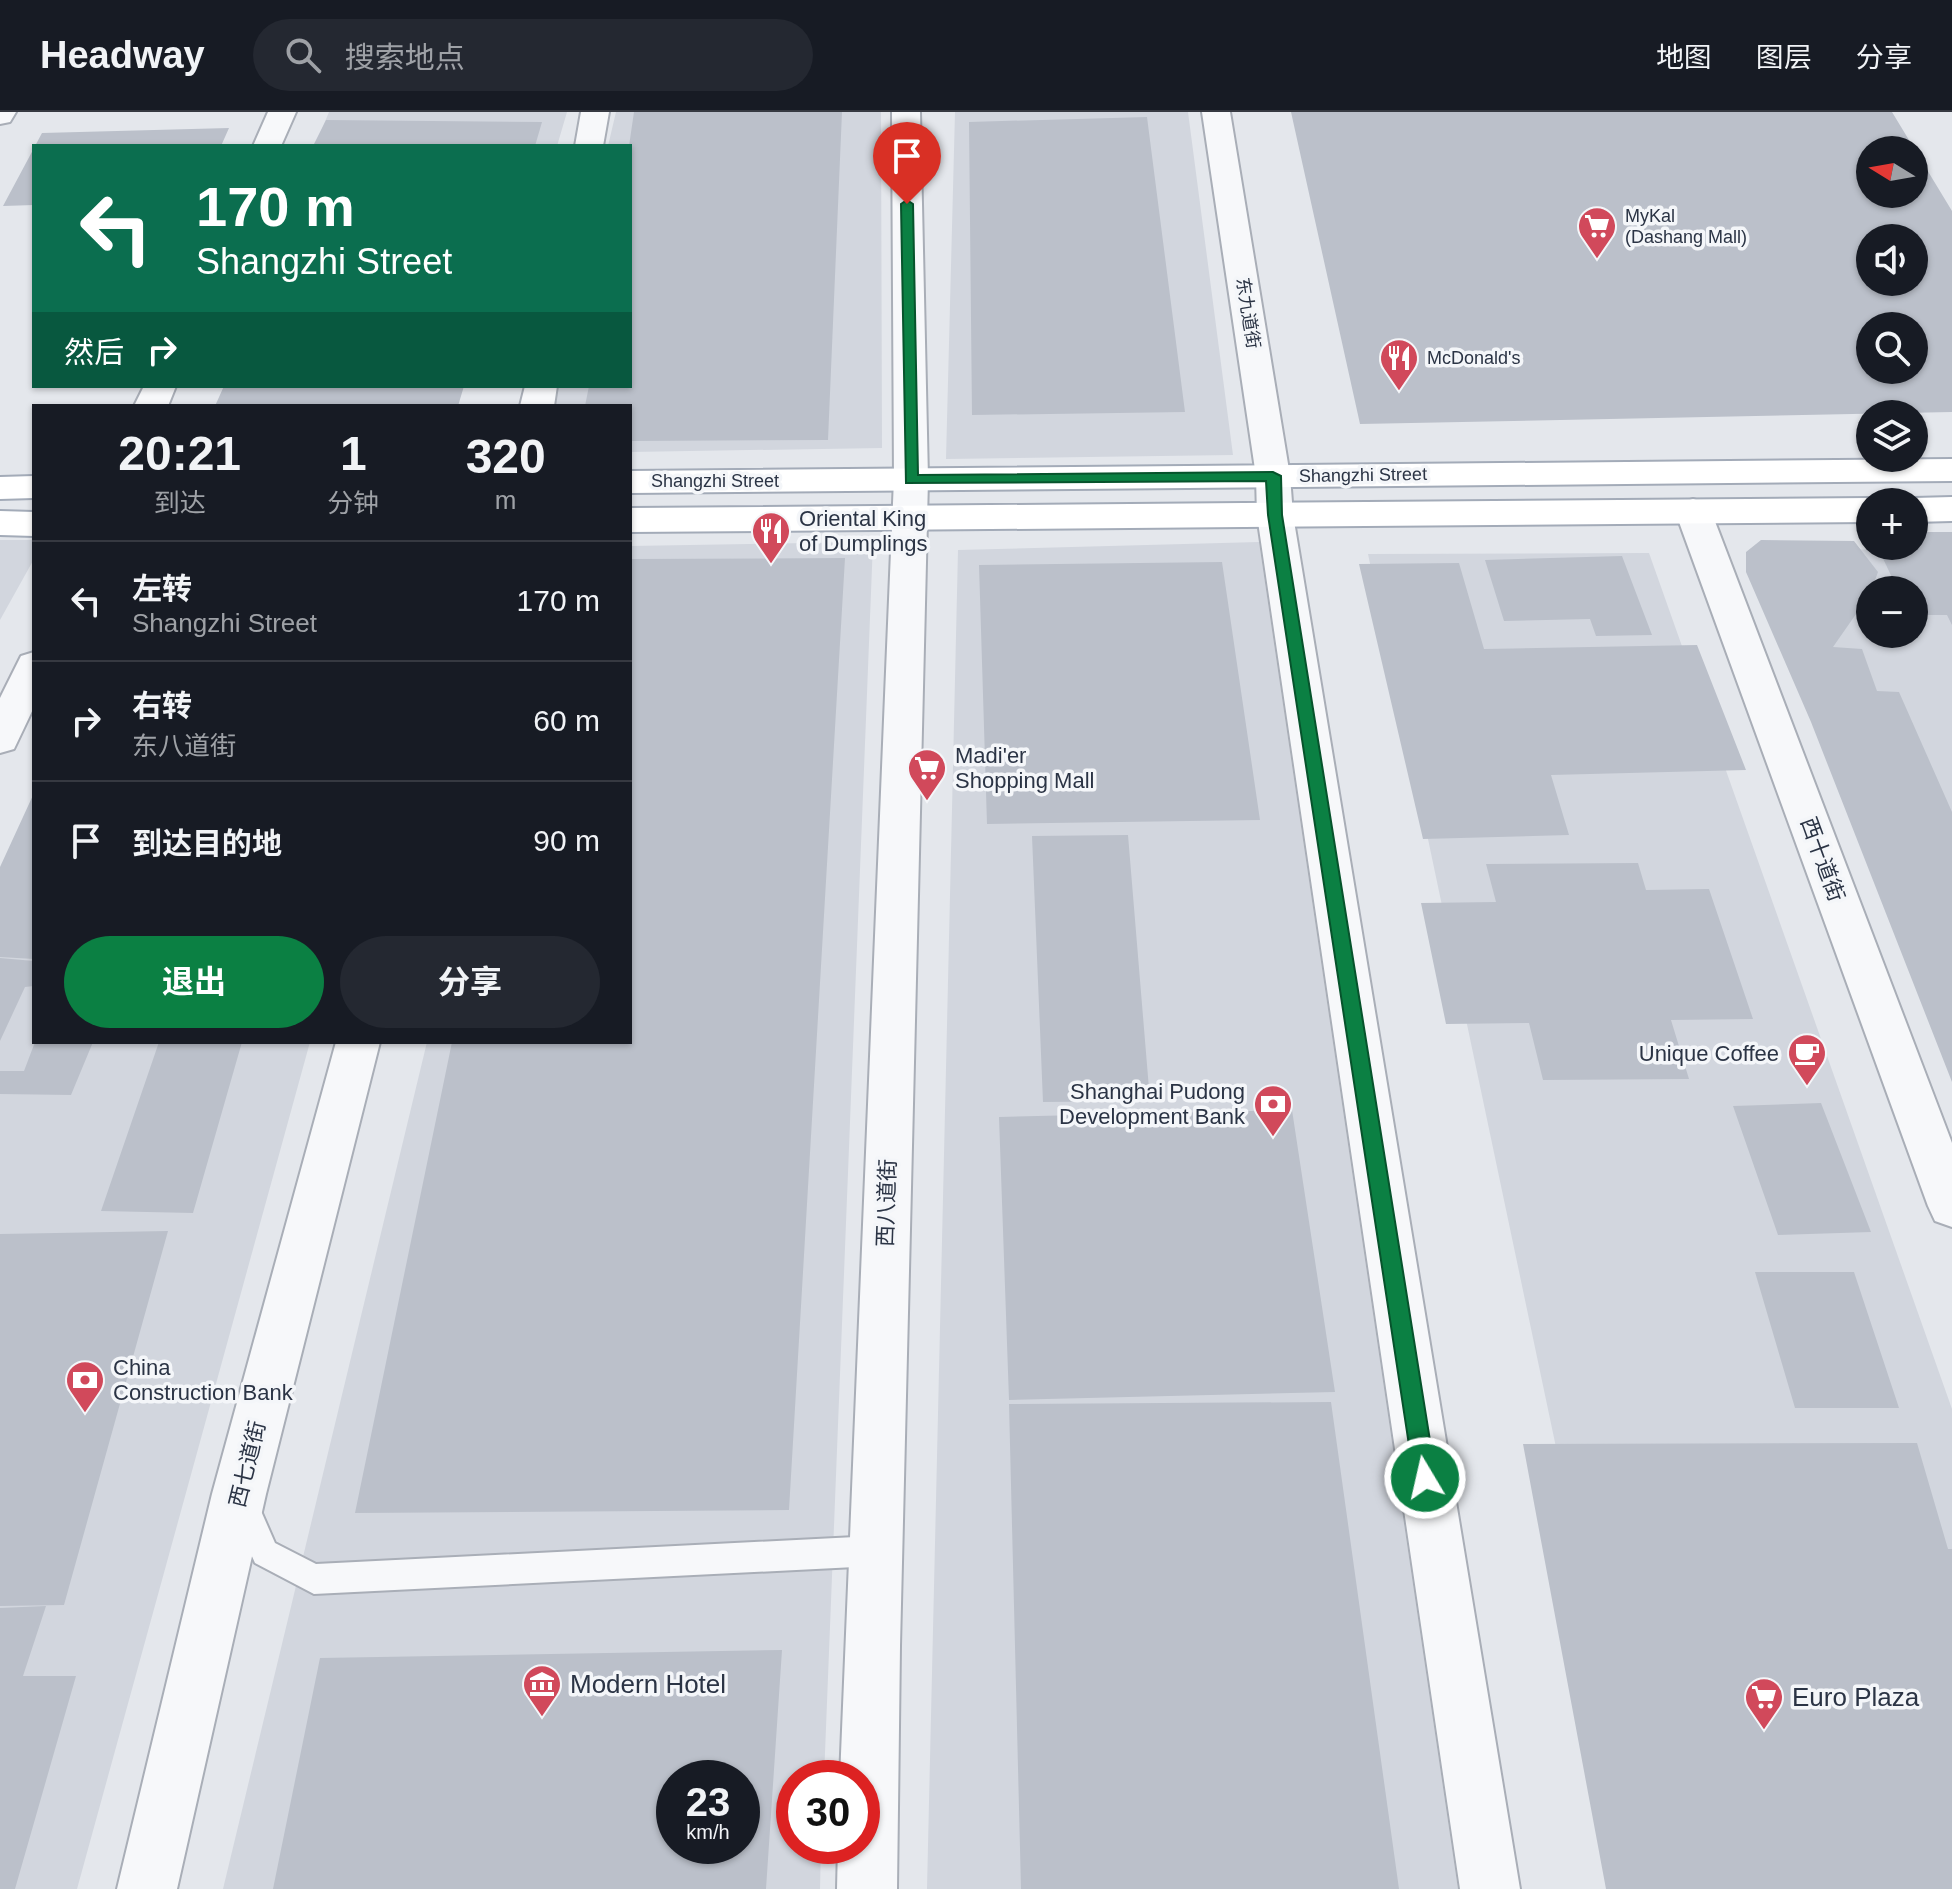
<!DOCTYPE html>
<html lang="zh">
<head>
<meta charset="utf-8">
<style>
  :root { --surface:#171b24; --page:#242831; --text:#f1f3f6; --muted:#9ea1a6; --line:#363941; --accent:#0b8043 }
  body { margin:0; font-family:Helvetica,"Noto Sans SC",sans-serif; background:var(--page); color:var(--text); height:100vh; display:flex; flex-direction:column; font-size:30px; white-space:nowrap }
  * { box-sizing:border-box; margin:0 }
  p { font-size:26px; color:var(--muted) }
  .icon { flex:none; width:44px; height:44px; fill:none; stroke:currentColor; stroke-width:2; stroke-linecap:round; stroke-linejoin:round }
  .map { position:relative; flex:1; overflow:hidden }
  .side { position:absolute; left:32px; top:292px; width:600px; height:640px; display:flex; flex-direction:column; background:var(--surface); border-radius:0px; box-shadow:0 2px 6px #0004 }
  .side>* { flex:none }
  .hud { position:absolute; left:32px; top:32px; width:600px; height:244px; border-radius:0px; box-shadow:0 2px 6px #0004; background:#0b6e4f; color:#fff; overflow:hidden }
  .needle { width:52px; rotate:281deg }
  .fabs { position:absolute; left:1856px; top:24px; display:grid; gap:16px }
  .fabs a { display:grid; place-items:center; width:72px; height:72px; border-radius:50%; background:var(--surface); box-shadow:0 2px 6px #0004; font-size:40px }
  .speed { position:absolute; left:656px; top:1648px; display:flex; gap:16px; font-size:40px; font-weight:700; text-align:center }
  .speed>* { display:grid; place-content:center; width:104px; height:104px; border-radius:50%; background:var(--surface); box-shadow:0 2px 6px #0004; line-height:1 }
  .speed small { font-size:20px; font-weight:400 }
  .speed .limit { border:12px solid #d22; background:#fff; color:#111 }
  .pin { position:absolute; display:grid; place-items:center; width:68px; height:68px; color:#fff; margin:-82px -34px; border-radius:50% 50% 50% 0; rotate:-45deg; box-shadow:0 0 8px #0007 }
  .pin .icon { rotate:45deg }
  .me { position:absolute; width:88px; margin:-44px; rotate:351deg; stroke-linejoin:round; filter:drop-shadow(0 0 6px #0008) }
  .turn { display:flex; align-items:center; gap:28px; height:168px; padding:0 32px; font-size:36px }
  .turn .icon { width:104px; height:104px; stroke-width:2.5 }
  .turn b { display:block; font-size:56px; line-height:68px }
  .then { display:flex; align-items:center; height:76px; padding:0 32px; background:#0003; gap:16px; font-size:30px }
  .eta { display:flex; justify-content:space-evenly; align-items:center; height:136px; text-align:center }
  .eta b { font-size:48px; font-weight:700; line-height:56px }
  .action { display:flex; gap:16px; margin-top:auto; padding:16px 32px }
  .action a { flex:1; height:92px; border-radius:48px; background:var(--accent); color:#fff; font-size:32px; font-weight:700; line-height:92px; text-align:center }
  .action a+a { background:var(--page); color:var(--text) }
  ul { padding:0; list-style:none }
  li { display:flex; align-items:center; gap:24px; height:120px; padding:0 32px; border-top:2px solid var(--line) }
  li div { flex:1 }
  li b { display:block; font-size:30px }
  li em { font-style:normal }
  header { display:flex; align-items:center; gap:48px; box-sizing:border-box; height:112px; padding:0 40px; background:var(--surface); border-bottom:2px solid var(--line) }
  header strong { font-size:38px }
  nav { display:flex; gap:44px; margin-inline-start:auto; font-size:28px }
  .search { width:560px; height:72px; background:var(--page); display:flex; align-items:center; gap:20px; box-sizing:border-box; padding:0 28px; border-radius:44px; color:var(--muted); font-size:30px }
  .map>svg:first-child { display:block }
  .built { fill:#d2d6de; fill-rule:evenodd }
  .building { fill:#bbc0ca; fill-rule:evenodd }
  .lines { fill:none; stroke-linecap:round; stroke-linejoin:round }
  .lane-casing { stroke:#a9aeb7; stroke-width:4 }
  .street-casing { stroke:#a9aeb7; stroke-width:4 }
  .primary-casing { stroke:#a3abb8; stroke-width:4 }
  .lane { fill:#f7f8fa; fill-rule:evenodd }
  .street { fill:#f7f8fa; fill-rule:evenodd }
  .primary { fill:#fff; fill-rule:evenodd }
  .route { fill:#0b8043; stroke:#07532c; stroke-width:2 }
  .labels { text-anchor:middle; stroke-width:7; stroke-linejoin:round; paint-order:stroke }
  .far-poi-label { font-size:18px; fill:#2b3445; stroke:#f4f6f9; text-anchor:start }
  .far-street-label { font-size:18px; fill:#2b3445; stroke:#f4f6f9 }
  .poi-label { font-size:22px; fill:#2b3445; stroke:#f4f6f9; text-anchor:start }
  .street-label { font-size:22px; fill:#2b3445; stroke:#f4f6f9 }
  .near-poi-label { font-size:26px; fill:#2b3445; stroke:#f4f6f9; text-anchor:start }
</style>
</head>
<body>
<header>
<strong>Headway</strong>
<div class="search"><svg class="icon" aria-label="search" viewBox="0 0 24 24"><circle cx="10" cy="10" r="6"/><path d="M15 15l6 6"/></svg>搜索地点</div>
<nav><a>地图</a><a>图层</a><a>分享</a></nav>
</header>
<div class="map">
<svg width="1952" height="1777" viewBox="0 0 1952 1777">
  <rect width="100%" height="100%" fill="#e4e7ec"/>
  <path class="built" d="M329 0H567L557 34H315Z
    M616 0H881L882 336 630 340V294H547L552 274H630V34H608Z
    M955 0H1188L1233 343 946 347Z
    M0 428H34V447L0 508Z
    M873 430 824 1666H794V1734H821L820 1777H223L427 930H630V434ZM674 1666H742V1734H674Z
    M1259 430 1458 1777H927L958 438Z
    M1952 437V888L1765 438ZM1870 478H1914V522H1870Z
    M1649 441 1952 1297V1777H1649L1368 442Z
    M34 691V930H310L77 1777H0V767Z"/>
  <path class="building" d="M634 0H842L828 328 630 329V294H585L589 274H630L629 34Z
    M1291 0H1892L1952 99V300L1360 312ZM1870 38H1914V82H1870ZM1870 126H1914V170H1870ZM1870 214H1914V258H1870Z
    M1147 5 1185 300 972 303 969 10Z
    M326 8 542 10 535 34H313Z
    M229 16 221 34H35L42 21Z
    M34 36V93L3 94Z
    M224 274H464L458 294H215Z
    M1914 420H1952V513L1947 503H1914V478H1898L1877 434H1914Z
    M1761 428 1854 429 1878 460 1870 482 1833 535 1862 537 1877 579 1899 580 1952 700V970L1811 610 1746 460V440Z
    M1622 444 1652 523 1596 524 1590 507 1504 509 1485 448Z
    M845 446 789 1398 355 1401 452 930H630V447Z
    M1222 450 1260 708 987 712 979 453Z
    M1459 451 1484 537 1697 533 1746 658 1551 663 1569 723 1423 727 1359 452Z
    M34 681V847L0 845V755Z
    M1128 723 1150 989 1043 990 1032 724Z
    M1638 751 1646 778 1709 777 1753 907 1671 908 1689 967 1543 968 1529 911 1446 912 1421 791 1496 790 1486 752Z
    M0 846 34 849V874L25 875 0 929Z
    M35 930H93L71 983 0 982V959H24Z
    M159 930H242L193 1101 101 1099Z
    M1821 991 1871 1120 1778 1123 1733 994Z
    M1292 998 1335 1280 1009 1288 999 1005Z
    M168 1119 64 1493 0 1494V1122Z
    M1755 1160H1854L1899 1296H1795Z
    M1331 1290 1399 1777H1021L1009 1292Z
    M1917 1331 1948 1437H1952V1777H1606L1523 1332Z
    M46 1494 23 1564H76L15 1777H0V1496Z
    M782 1538 766 1777H273L320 1546ZM674 1666H742V1734H674Z"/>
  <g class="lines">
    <defs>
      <path id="lane" d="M244 1378 254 1383 275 1431 316 1452 875 1424 885 1429 890 1439 885 1449 875 1454 314 1482 255 1451 229 1393 234 1383Z"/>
      <path id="street" d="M0 0H16L10 10 0 12Z
        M268 0H296L281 34H253Z
        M581 0H609L603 34H575Z
        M892 0H920L928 367 900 1534 897 1777H837L838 1734H862V1666H840L894 367Z
        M1202 0H1230L1290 364 1293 403 1520 1777H1460L1257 403 1256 364Z
        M144 274H176L168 294H134Z
        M525 274H557L554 294H520Z
        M1693 387 1705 391 1711 399 1952 1031V1115L1935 1109 1928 1094 1675 399 1681 391Z
        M34 540V595L14 637 0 641V586L21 544Z
        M336 930H380L266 1382 177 1777H117L212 1382Z"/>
      <path id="primary" d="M1952 347V369L630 381V359Z
        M34 364V386L0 387V365Z
        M1952 385V409L1914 410V390H1901L1914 386Z
        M1870 386 1883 390H1870V410L630 420V396Z
        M0 399 34 400V424L0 423Z"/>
    </defs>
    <use href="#lane" class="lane-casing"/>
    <use href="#street" class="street-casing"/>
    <use href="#primary" class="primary-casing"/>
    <use href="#lane" class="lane"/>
    <use href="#street" class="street"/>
    <use href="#primary" class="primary"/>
  </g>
  <path class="route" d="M907 88 913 92 918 363 1273 360 1281 364 1282 403 1436 1366 1432 1374 1425 1377 1417 1374 1414 1366 1268 403 1266 369 906 371 901 92Z"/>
  <defs>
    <symbol id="supermarket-pin" viewBox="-11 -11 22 30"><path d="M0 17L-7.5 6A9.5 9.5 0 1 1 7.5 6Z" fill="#d1495b" stroke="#f4f6f9"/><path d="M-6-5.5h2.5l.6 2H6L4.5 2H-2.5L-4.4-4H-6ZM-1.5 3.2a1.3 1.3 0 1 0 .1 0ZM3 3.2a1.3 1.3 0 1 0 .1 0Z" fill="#fff"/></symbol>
    <symbol id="restaurant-pin" viewBox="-11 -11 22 30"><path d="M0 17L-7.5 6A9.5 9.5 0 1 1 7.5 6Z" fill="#d1495b" stroke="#f4f6f9"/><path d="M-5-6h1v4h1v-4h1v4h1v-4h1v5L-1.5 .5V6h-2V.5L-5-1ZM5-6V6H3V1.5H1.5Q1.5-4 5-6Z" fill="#fff"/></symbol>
    <symbol id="cafe-pin" viewBox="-11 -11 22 30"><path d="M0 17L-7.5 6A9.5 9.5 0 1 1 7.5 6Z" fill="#d1495b" stroke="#f4f6f9"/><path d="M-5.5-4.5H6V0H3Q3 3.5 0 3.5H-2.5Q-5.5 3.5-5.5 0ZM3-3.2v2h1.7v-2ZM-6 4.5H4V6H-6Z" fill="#fff"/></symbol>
    <symbol id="bank-pin" viewBox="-11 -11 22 30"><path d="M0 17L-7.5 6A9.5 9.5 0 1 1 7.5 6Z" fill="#d1495b" stroke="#f4f6f9"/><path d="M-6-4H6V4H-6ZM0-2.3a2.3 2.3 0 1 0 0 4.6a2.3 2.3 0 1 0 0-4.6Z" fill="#fff"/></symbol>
    <symbol id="museum-pin" viewBox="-11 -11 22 30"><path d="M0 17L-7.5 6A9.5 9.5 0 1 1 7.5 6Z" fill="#d1495b" stroke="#f4f6f9"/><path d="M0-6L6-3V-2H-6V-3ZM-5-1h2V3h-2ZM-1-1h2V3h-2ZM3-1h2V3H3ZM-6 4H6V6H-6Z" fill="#fff"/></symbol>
  </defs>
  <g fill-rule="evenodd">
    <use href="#supermarket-pin" x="1575" y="92" width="44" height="60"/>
    <use href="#restaurant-pin" x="1377" y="224" width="44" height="60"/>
    <use href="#restaurant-pin" x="749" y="397" width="44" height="60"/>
    <use href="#supermarket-pin" x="905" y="634" width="44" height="60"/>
    <use href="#cafe-pin" x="1785" y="919" width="44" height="60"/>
    <use href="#bank-pin" x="1251" y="970" width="44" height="60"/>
    <use href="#bank-pin" x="63" y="1246" width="44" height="60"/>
    <use href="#museum-pin" x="520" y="1550" width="44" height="60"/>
    <use href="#supermarket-pin" x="1742" y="1563" width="44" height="60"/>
  </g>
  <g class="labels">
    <g class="far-poi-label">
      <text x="1625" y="110">MyKal<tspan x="1625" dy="21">(Dashang Mall)</tspan></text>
      <text x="1427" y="252">McDonald's</text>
    </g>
    <g class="far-street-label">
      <text transform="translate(1248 201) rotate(81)" y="6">东九道街</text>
      <text transform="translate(1363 363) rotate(-1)" y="6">Shangzhi Street</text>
      <text x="715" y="375">Shangzhi Street</text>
    </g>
    <g class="poi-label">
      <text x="799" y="414">Oriental King<tspan x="799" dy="25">of Dumplings</tspan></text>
      <text x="955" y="651">Madi'er<tspan x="955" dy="25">Shopping Mall</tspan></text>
      <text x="1779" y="949" text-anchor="end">Unique Coffee</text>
      <text x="1245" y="987" text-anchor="end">Shanghai Pudong<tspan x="1245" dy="25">Development Bank</tspan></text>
      <text x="113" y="1263">China<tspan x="113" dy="25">Construction Bank</tspan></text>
    </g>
    <g class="street-label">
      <text transform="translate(1823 747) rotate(70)" y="8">西十道街</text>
      <text transform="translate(886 1091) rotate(-88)" y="8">西八道街</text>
      <text transform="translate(247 1352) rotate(-76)" y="8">西七道街</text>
    </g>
    <g class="near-poi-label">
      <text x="570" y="1581">Modern Hotel</text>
      <text x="1792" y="1594">Euro Plaza</text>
    </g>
  </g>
</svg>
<div class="fabs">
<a><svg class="needle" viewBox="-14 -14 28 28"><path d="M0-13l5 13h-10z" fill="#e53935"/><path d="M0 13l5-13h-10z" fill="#9ea1a6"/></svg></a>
<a><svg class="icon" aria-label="sound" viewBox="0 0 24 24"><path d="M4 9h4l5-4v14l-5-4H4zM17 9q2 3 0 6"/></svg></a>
<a><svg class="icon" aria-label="search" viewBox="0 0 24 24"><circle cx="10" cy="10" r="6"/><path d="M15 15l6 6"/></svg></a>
<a><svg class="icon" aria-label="layers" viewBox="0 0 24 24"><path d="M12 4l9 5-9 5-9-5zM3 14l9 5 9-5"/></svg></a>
<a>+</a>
<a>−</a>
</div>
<div class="speed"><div>23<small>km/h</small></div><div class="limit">30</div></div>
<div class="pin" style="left:907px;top:92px;background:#d93025"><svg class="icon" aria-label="arrive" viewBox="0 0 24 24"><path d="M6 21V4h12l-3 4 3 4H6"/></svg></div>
<svg class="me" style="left:1425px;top:1366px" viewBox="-20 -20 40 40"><circle r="17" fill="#0b8043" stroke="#fff" stroke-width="3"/><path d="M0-11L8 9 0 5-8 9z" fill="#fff"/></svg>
<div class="hud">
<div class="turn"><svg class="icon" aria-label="left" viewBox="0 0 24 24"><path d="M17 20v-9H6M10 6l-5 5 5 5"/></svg><div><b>170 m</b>Shangzhi Street</div></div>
<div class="then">然后<svg class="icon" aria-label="right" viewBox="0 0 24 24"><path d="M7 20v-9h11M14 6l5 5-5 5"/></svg></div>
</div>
<section class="side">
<div class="eta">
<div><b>20:21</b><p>到达</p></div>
<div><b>1</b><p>分钟</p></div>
<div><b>320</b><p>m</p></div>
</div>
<ul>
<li><svg class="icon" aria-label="left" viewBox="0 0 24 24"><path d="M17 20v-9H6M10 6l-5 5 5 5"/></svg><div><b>左转</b><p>Shangzhi Street</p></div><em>170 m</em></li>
<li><svg class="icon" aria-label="right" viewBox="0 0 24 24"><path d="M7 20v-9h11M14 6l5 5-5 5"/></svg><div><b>右转</b><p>东八道街</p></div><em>60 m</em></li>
<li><svg class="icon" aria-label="arrive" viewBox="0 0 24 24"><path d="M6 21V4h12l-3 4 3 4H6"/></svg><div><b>到达目的地</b></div><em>90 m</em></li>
</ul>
<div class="action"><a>退出</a><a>分享</a></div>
</section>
</div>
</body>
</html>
